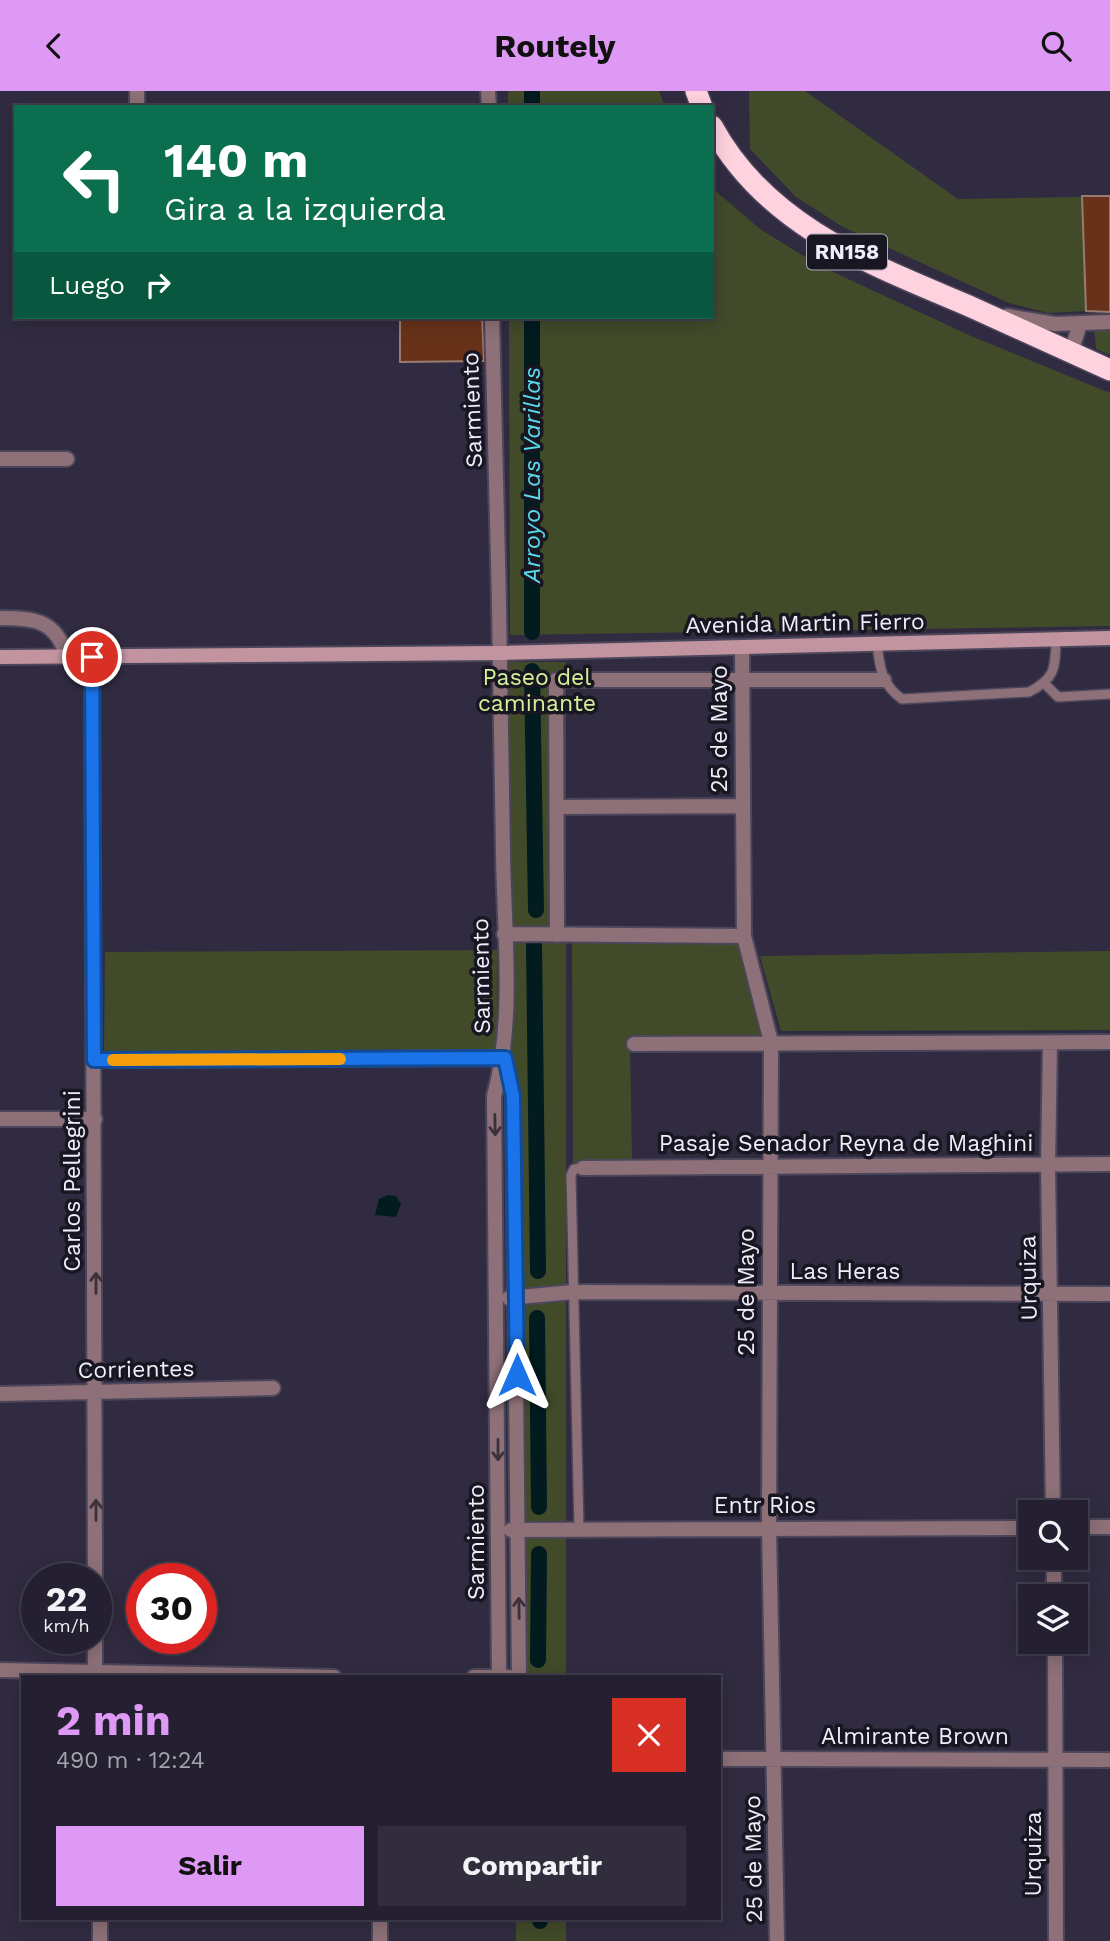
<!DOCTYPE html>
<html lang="es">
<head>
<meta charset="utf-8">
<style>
  :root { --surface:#252031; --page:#312d3d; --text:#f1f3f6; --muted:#a3a3ab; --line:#423e4d; --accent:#dd99f3 }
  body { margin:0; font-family:"Work Sans",sans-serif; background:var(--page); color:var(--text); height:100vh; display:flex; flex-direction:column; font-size:26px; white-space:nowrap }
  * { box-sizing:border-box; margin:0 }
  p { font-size:23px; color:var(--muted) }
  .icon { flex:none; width:38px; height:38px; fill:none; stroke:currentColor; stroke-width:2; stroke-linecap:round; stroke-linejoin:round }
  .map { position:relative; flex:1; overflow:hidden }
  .details { position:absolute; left:21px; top:1584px; width:700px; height:245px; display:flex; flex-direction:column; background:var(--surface); border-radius:0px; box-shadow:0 4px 18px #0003,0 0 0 2px var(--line) }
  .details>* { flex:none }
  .guide { position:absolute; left:14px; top:14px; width:700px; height:214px; border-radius:0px; box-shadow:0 4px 18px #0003,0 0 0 2px var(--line); background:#0b6e4f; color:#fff; overflow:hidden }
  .fabs { position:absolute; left:1018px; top:1409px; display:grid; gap:14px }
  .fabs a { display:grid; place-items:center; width:70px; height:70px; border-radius:0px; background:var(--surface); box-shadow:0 4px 18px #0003,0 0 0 2px var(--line); font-size:35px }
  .speed { position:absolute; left:21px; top:1472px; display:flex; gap:14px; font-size:35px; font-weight:700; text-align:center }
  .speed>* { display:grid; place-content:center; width:91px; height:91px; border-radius:50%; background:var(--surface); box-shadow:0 4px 18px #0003,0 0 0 2px var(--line); line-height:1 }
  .speed small { font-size:18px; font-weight:400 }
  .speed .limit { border:10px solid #d22; background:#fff; color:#111 }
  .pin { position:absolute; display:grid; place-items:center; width:60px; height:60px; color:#fff; margin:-30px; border:4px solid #fff; border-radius:50%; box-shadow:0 2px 7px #0007 }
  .me { position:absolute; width:77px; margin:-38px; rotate:0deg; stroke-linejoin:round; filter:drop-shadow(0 0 5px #0008) }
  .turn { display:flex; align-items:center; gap:24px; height:147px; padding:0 35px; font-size:32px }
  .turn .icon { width:91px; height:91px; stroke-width:2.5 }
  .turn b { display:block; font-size:49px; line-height:60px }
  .then { display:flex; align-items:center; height:66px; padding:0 35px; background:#0003; gap:14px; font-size:26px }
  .round { display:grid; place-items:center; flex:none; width:74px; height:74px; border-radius:0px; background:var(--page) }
  .overview { display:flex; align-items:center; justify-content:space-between; height:119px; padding:0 35px }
  h1 { font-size:42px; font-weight:700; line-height:52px; color:var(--accent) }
  .cta { display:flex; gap:14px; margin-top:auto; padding:14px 35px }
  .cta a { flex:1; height:80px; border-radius:0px; background:var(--accent); color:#111; font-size:28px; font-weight:700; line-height:80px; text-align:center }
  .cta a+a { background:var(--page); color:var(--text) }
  header { display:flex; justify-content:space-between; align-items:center; height:91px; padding:0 35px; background:var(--accent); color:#111; font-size:32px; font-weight:700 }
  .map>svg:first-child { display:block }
  .green { fill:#414b2a }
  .water { fill:#011b1f }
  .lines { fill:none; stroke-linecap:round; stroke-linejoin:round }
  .canal { stroke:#011b1f; stroke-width:16 }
  .building { fill:#68321a; stroke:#987c70; stroke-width:2 }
  .lane-casing { stroke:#4c465b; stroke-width:12 }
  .street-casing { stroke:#4c465b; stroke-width:18 }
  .secondary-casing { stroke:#4c465b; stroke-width:18 }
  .highway-casing { stroke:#4c465b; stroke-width:24 }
  .lane { stroke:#8d7078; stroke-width:9 }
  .street { stroke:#8d7078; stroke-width:14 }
  .secondary { stroke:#c294a0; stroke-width:14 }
  .highway { stroke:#fed2de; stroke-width:21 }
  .oneway { stroke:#3b313a }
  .route-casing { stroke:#114b97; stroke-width:18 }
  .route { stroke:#1a73e8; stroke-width:12 }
  .slow { stroke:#f59e0b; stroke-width:12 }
  .labels { text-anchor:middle; stroke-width:7; stroke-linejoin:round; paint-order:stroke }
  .shield { fill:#181620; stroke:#aeacb9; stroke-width:2 }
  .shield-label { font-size:21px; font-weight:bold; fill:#efecfb }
  .street-label { font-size:23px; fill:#efecfb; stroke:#181620 }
  .park-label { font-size:23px; fill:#d4f099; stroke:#181620 }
  .water-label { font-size:24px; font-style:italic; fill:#59dbed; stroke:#181620 }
</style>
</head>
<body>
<header><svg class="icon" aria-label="back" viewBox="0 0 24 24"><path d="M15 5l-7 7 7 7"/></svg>Routely<svg class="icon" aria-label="search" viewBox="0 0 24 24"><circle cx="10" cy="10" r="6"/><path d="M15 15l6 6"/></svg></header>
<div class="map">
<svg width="1110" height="1850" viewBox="0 0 1110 1850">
  <rect width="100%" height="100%" fill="#312b41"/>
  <path class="green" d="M508 0H659L665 16H508Z
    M749 0H805L958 108 1082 106 1086 220 1048 222 1009 212 843 136 796 106 750 58Z
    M712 97 760 138 818 174 971 245 1110 302V535L510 544 509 226H712Z
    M1094 237H1110V264L1096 258Z
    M507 571H566V1585H514Z
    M572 852H737L765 946 630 949 632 1072 573 1073Z
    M497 859V959L104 961 105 861Z
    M1110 860V939L781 940 760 865Z
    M516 1827H566V1850H516Z"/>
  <path class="water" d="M388 1104 396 1105 401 1113 396 1126 375 1124 379 1108Z"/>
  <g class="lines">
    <path class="canal" d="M532 16V0
      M532 541V226
      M532 580 536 819
      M534 854 538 1180
      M537 1227 539 1416
      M538 1569 539 1463
      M540 1827V1830"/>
  </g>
  <path class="building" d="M1082 105H1110V221L1086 220Z
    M400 226H482L484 270 400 271Z"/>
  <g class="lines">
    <defs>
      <path id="lane" d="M877 553C880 577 881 593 902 608L1029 601C1056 587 1055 577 1056 549
        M1045 593 1058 606 1110 603
        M579 1438 571 1084 574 1078 583 1077"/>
      <path id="street" d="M137 0V16
        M488 0 489 16
        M1007 225 1055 233 1110 231
        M492 226C497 405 501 583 503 762 504 842 515 928 494 1005L499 1585
        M1071 261 1080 233
        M0 368H67
        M0 527C35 527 56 529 67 566
        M742 556 744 845 771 951 769 1437 777 1850
        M92 566 95 1488
        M557 716 742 715
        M504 843 744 845
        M557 844 556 589H884
        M1050 952 1048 1074 1053 1421
        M634 953 1110 951
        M505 968 513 1005 519 1586
        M94 969 505 967
        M0 1028H95
        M583 1077 1110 1073
        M509 1207 573 1201 1110 1203
        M0 1303 273 1297
        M1076 1436H1110
        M511 1439 1031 1437
        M1054 1466V1505
        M1055 1550 1056 1850
        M0 1579 334 1586
        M95 1586V1547
        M474 1586H509
        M719 1668 1110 1669
        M100 1827V1850
        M380 1827V1850"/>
      <path id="secondary" d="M0 566 501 562 1110 547"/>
      <path id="highway" d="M696 0 702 16
        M712 35C766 135 870 173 969 215 1016 236 1063 258 1110 279"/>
    </defs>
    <use href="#lane" class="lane-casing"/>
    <use href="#street" class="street-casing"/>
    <use href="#secondary" class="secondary-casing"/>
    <use href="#highway" class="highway-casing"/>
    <use href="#lane" class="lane"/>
    <use href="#street" class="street"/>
    <use href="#secondary" class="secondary"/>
    <use href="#highway" class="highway"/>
  </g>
  <defs><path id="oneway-shaft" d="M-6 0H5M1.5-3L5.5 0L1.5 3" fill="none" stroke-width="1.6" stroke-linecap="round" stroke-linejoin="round" transform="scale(1.75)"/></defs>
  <g class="oneway">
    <use href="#oneway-shaft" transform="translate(495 1034) rotate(89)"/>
    <use href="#oneway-shaft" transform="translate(96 1192) rotate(-90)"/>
    <use href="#oneway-shaft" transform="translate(498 1359) rotate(90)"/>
    <use href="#oneway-shaft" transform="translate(96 1419) rotate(-90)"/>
    <use href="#oneway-shaft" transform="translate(519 1517) rotate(-91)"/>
  </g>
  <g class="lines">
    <defs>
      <path id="route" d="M92 566 94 969 505 967 513 1005 517 1284"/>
    </defs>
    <use href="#route" class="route-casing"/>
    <use href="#route" class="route"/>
    <path class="slow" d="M113 969 340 968"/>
  </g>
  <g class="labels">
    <rect class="shield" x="807" y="143.5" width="80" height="35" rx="5"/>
    <g class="shield-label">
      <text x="847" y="168">RN158</text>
    </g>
    <g class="street-label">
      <text transform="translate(472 319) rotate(-92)" y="8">Sarmiento</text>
      <text transform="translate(805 532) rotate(-1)" y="8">Avenida Martin Fierro</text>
      <text transform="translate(719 638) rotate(-90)" y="8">25 de Mayo</text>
      <text transform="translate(481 885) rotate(-91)" y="8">Sarmiento</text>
      <text x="846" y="1060">Pasaje Senador Reyna de Maghini</text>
      <text transform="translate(72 1090) rotate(-90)" y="8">Carlos Pellegrini</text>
      <text x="845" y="1188">Las Heras</text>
      <text transform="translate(1028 1187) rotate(-91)" y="8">Urquiza</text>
      <text transform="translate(746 1201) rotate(-90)" y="8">25 de Mayo</text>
      <text transform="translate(136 1278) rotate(-1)" y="8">Corrientes</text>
      <text x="765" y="1422">Entr Rios</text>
      <text transform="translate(476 1451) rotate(-90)" y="8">Sarmiento</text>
      <text x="915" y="1653">Almirante Brown</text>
      <text transform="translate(1033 1763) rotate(-90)" y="8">Urquiza</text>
      <text transform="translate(753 1768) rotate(-91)" y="8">25 de Mayo</text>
    </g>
    <g class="park-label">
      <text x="537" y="594">Paseo del<tspan x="537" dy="26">caminante</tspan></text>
    </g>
    <g class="water-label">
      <text transform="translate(532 384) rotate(-90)" y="8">Arroyo Las Varillas</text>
    </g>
  </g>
</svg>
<div class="fabs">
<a><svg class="icon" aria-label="search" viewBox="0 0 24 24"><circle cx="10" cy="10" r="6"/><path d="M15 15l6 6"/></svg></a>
<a><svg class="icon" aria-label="layers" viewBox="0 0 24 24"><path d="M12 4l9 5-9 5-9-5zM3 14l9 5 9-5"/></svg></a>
</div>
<div class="speed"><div>22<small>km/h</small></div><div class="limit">30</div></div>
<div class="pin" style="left:92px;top:566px;background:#d93025"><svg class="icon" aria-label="arrive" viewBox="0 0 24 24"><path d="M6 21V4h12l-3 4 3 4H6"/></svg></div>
<svg class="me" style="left:517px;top:1284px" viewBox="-20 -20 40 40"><path d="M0-17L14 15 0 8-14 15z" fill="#1a73e8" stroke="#fff" stroke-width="4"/></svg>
<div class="guide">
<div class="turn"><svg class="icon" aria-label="left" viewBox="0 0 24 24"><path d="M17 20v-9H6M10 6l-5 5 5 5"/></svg><div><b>140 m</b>Gira a la izquierda</div></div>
<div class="then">Luego<svg class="icon" aria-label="right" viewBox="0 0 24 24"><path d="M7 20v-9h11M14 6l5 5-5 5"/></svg></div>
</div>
<section class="details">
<div class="overview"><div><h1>2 min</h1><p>490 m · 12:24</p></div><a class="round" style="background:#d93025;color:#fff"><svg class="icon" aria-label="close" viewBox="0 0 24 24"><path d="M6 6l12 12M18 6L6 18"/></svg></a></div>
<div class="cta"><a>Salir</a><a>Compartir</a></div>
</section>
</div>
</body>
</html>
